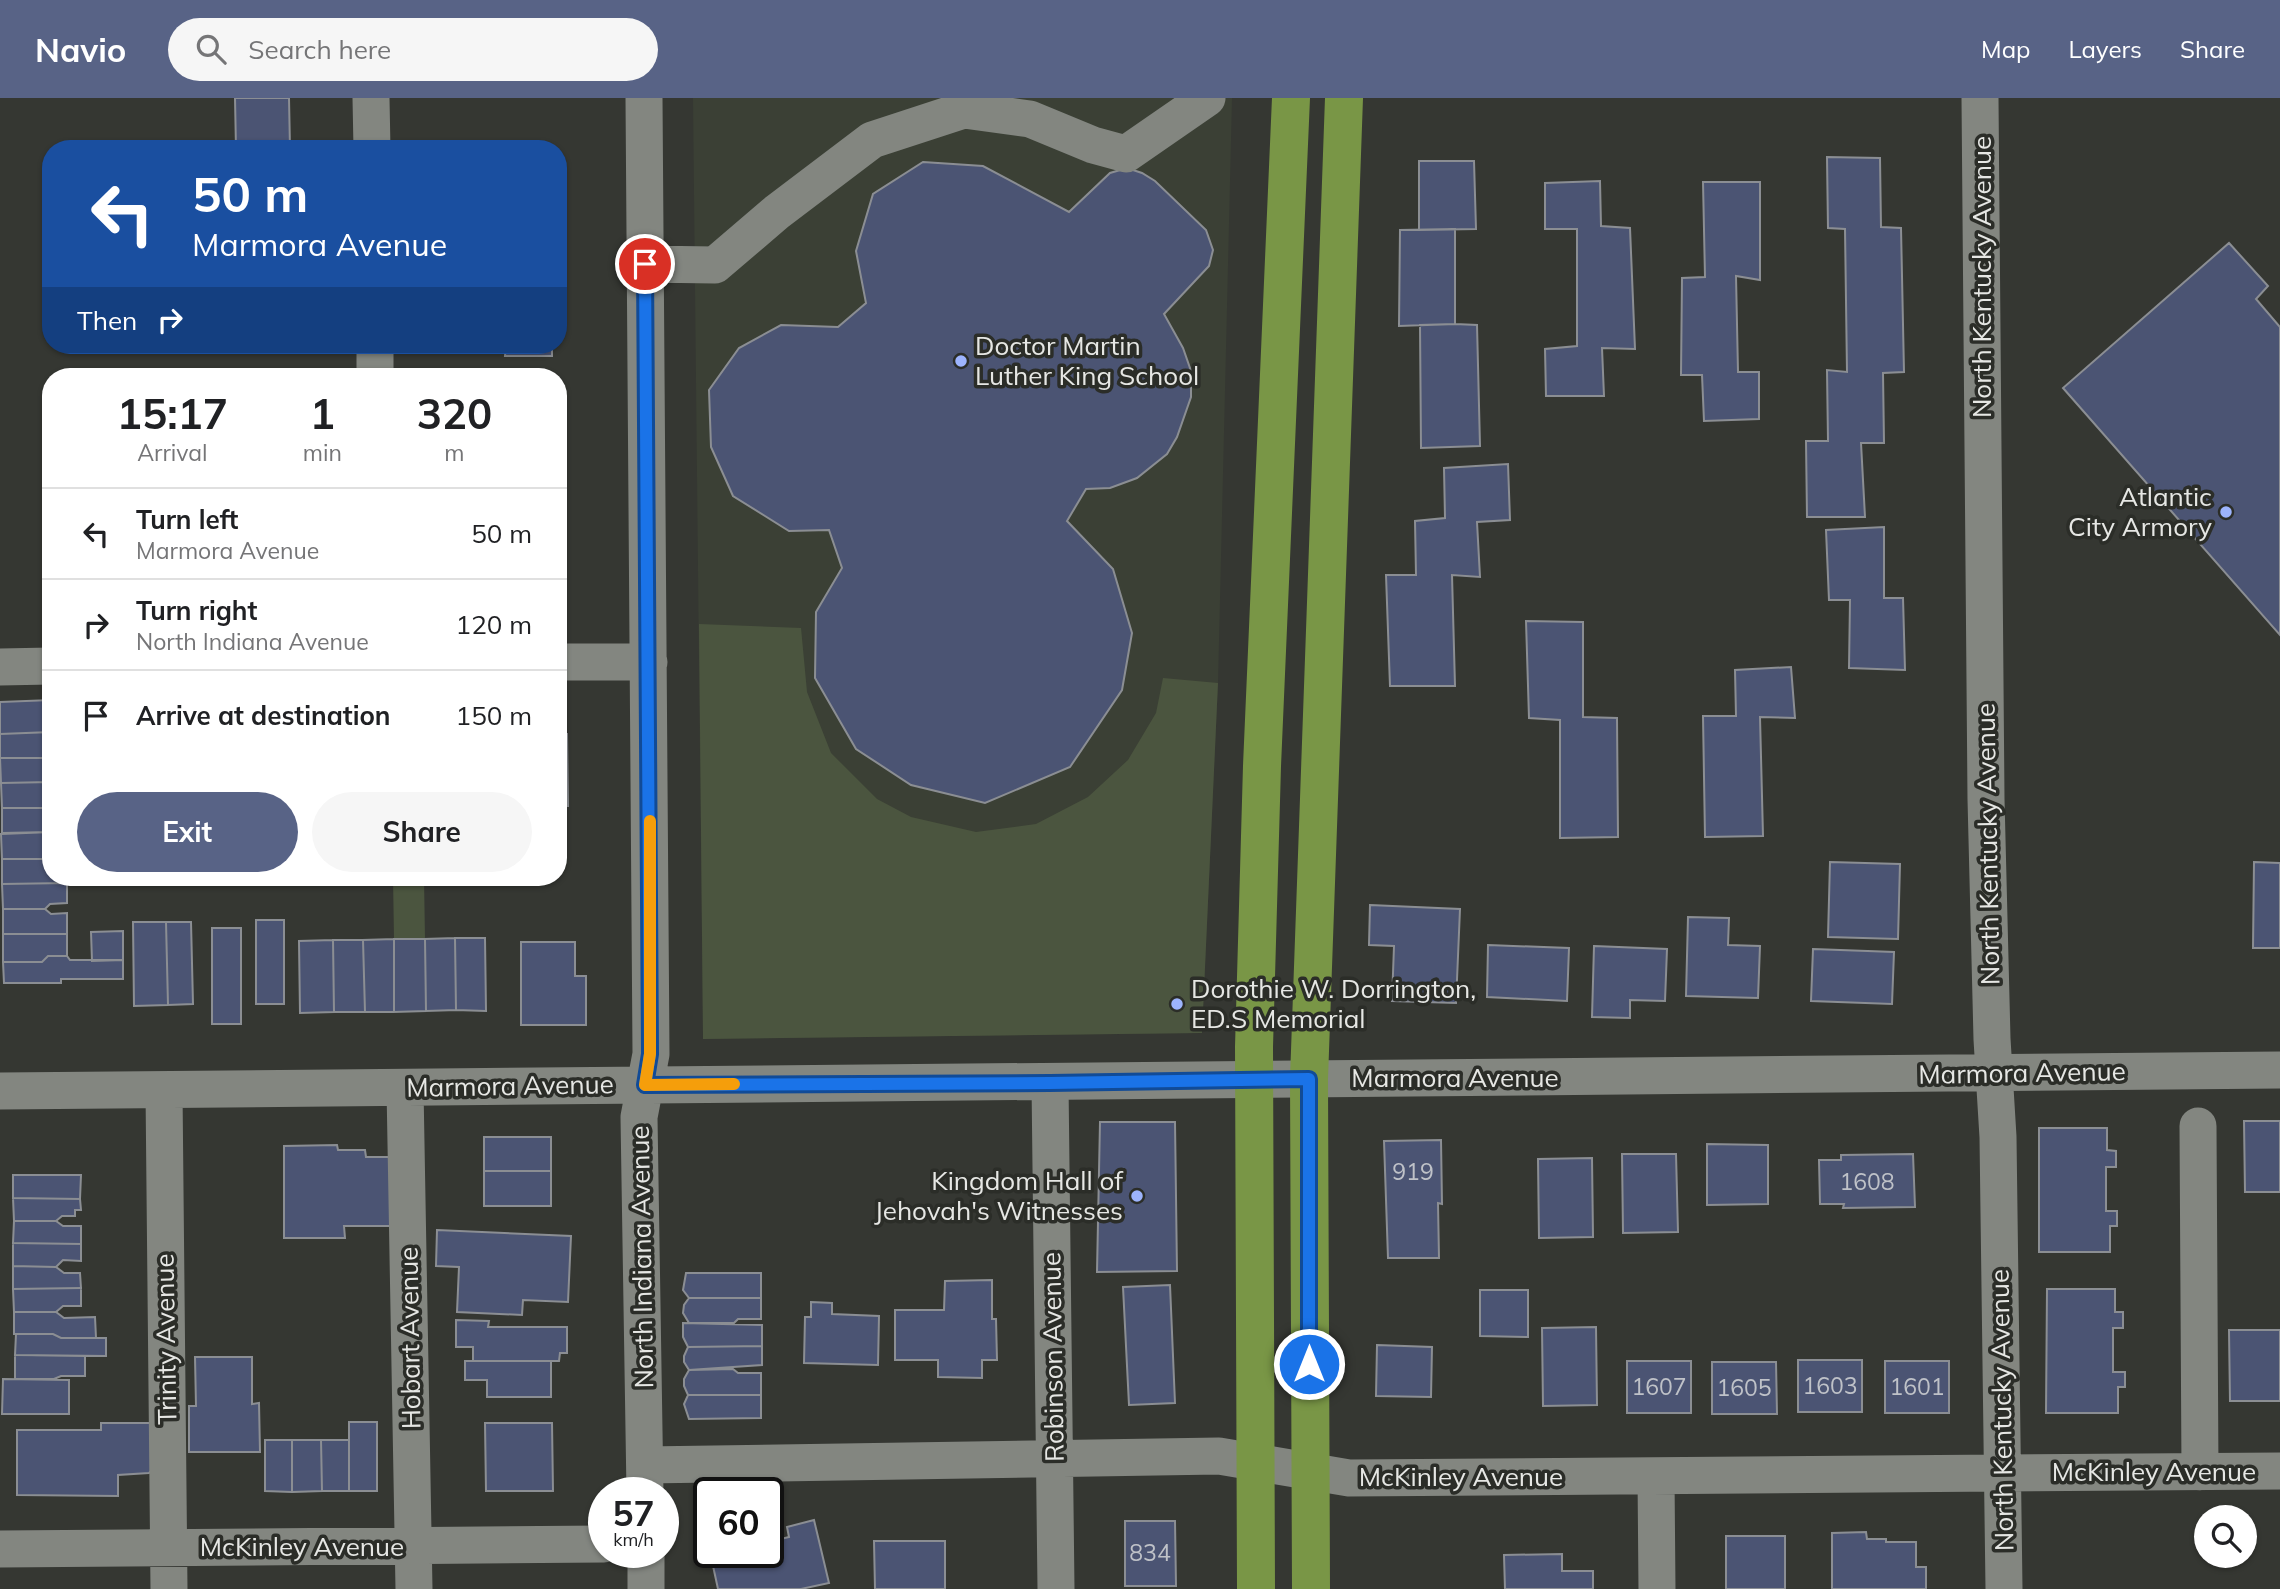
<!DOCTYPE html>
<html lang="en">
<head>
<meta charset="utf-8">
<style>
  :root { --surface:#fff; --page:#f6f6f6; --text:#202124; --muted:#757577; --line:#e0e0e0; --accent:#586386 }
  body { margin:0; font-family:Mulish,sans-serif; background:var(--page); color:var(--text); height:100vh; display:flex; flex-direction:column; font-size:26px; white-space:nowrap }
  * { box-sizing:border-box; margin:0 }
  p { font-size:23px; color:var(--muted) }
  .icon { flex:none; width:38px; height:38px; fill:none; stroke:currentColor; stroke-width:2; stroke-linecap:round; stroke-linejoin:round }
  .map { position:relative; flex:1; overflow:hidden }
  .drawer { position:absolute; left:42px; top:270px; width:525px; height:518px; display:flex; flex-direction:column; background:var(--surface); border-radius:28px; box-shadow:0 2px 5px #0004 }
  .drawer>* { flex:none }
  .banner { position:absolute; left:42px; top:42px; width:525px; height:214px; border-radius:28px; box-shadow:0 2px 5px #0004; background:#1a4fa0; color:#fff; overflow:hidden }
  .tools { position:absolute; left:2194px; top:1407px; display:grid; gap:14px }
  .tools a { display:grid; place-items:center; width:63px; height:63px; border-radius:50%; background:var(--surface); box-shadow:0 2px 5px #0004; font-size:35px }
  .speed { position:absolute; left:588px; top:1379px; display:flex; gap:14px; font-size:35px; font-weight:700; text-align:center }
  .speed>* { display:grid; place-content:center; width:91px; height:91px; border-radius:50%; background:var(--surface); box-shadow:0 2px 5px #0004; line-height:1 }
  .speed small { font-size:18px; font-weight:400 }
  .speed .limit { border:4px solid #111; border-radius:10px; background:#fff; color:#111 }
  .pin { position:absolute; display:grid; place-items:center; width:60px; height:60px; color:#fff; margin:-30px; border:4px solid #fff; border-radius:50%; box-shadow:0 2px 7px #0007 }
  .me { position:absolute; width:77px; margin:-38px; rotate:0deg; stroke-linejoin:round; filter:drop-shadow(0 0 5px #0008) }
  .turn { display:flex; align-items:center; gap:24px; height:147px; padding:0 35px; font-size:32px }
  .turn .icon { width:91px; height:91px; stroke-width:2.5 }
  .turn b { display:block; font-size:49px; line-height:60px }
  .then { display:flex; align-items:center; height:66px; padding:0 35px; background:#0003; gap:14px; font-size:26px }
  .eta { display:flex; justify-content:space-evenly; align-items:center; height:119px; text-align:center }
  .eta b { font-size:42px; font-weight:700; line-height:49px }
  .cta { display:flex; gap:14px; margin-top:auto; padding:14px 35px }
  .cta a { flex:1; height:80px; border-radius:42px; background:var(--accent); color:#fff; font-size:28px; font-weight:700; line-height:80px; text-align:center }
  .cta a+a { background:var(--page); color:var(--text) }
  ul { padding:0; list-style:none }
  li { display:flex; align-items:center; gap:21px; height:91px; padding:0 35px; border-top:2px solid var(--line) }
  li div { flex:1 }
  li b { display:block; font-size:26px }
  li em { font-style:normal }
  header { display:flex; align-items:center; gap:42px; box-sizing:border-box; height:98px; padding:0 35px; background:var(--accent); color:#fff }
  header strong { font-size:33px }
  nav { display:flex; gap:38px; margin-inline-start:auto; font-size:24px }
  .search { width:490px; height:63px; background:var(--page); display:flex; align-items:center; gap:18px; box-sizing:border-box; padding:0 24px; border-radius:38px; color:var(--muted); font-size:26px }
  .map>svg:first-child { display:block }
  .built { fill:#3b4035 }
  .green { fill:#4b553f }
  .building { fill:#4b5473; stroke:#8b8e93; stroke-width:2 }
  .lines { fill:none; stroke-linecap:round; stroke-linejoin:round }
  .minor { stroke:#838680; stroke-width:37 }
  .major { stroke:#799646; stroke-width:38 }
  .route-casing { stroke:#114b97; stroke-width:18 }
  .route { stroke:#1a73e8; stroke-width:12 }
  .slow { stroke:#f59e0b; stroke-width:12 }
  .poi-dot { fill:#9db4fd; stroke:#2b2d28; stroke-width:2.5 }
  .labels { text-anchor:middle; stroke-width:7; stroke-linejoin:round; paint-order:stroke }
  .number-label { font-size:23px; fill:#bfc2c8 }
  .street-label { font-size:26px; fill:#e6e7e4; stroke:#2b2d28 }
  .poi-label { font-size:26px; fill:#e6e7e4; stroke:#2b2d28; text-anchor:start }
</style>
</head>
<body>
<header>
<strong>Navio</strong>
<div class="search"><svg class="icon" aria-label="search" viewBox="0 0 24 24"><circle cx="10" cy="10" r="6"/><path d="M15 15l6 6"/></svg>Search here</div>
<nav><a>Map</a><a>Layers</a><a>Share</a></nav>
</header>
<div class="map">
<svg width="2280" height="1491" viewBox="0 0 2280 1491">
  <rect width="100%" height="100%" fill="#353732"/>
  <path class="built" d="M693 0H1232L1218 585 1202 935 703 941Z"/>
  <path class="green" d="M699 526 801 530 807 594 831 655 877 701 911 719 976 734 1036 726 1088 699 1128 662 1156 615 1163 580 1218 585 1202 935 703 941Z
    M393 779H424L425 841H394Z"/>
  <path class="building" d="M235 0H289L290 51H236Z
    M1827 59 1880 60 1881 129 1901 130 1904 274 1883 275 1884 345H1861L1865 419H1807L1806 343H1828L1827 272 1847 274 1845 131 1828 130Z
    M1419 63H1474L1476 131 1419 132Z
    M923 64 983 68 1069 114 1110 75 1127 70 1142 75 1155 83 1206 132 1213 152 1209 168 1164 216 1183 250 1191 273V299L1177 339 1167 356 1137 380 1110 390 1086 391 1067 423 1113 471 1132 535 1122 592 1070 669 985 705 911 687 856 651 815 580 816 514 842 470 829 432 789 433 733 398 711 349 709 292 739 250 781 227 838 229 866 205 856 153 873 96Z
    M1600 83 1601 128 1630 130 1635 251 1602 250 1604 298H1546L1545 251 1577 248V131H1545V85Z
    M1703 84H1760V182L1736 178 1738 274H1759V321L1704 323 1702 277H1681L1682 180 1705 179Z
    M1455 131V226L1399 228 1400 132Z
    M2229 145 2268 188 2256 201 2280 229V537L2063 290Z
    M1455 226 1477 227 1480 348 1421 350 1420 227Z
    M237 247H291V252L237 251Z
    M506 247H552V258H505Z
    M1508 366 1510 422 1477 424 1480 479 1452 477 1455 588H1390L1386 477H1416L1415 423 1445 420 1444 370Z
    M1884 429V500H1903L1905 572 1849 570 1850 502H1829L1826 432Z
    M1526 523 1583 524V619L1617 620 1618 739 1560 740V622L1529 620Z
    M1791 569 1795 620 1760 619 1763 738 1705 739 1703 618H1736L1735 572Z
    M51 602V634L0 636V604Z
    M51 634V654L43 660H0V636Z
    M558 636H567L568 708H558Z
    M0 660H43L51 665V684L1 685Z
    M51 684V705L44 710H2L1 685Z
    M2 710H44L51 715V734L2 735Z
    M51 734V755L44 761H2L1 736Z
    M2 761H44L51 765V779H67V785L2 786Z
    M1830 764 1900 766 1898 841 1828 839Z
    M2254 764 2280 765V850H2253Z
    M67 785V805L50 806 45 811H3L2 786Z
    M1370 807 1460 811 1456 905 1392 903 1394 848 1369 847Z
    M3 811H45L51 816 67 815V836H3Z
    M1688 819 1729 820 1728 847 1760 848 1758 900 1686 898Z
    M256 822H284V906H256Z
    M133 824H166L168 907 134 908Z
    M166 824H191L193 906 168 907Z
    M212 830H241V926H212Z
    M123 833V862L92 863 91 834Z
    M3 836H67V858H48L42 864H3Z
    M455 840H485L486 913 456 912Z
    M455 840 456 912 426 913 425 841Z
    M394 841V914H365L363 842Z
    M394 841H425L426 913 394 914Z
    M333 842 334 914 300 915 299 843Z
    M333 842H363L365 914H334Z
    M521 844H575V878H586V927H521Z
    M1488 847 1569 850 1567 903 1487 899Z
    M1594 848 1667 851 1665 903 1630 902V920L1592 919Z
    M1813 851 1894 854 1892 906 1811 903Z
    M48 858H67L70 862H123V881H61V885H4L3 864H42Z
    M2244 1023H2280V1094H2245Z
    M1100 1024H1175L1177 1173 1097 1174Z
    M2039 1030H2107V1052L2116 1053V1069H2106V1113H2117V1128H2110V1154H2039Z
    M484 1039H551V1073H484Z
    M1441 1042 1442 1106 1438 1105 1439 1160H1388L1384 1043Z
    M1707 1046 1768 1047V1106L1707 1107Z
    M337 1047 338 1052H365L366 1059H392L393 1128H344L345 1140H284V1048Z
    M1622 1056H1676L1678 1134 1623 1135Z
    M1913 1056 1915 1109 1843 1110 1844 1106H1820L1819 1062H1841V1057Z
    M1592 1060 1593 1139 1539 1140 1538 1061Z
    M484 1073H551V1108H484Z
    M13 1077H81L80 1101 13 1100Z
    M13 1100 80 1101 81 1112H75V1118H62L56 1123H14Z
    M14 1123H56L63 1128H81V1146L13 1145Z
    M437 1132 571 1138 568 1204 523 1202 522 1217 457 1214 459 1169 436 1168Z
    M13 1145 81 1146V1163L63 1162 56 1169 13 1168Z
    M13 1168 56 1169 64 1175H80L81 1190 13 1191Z
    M686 1175H761V1200H689L683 1192Z
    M992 1182V1221H996L997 1262H982V1280L938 1279V1262H895V1212H944L945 1183Z
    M1170 1187 1175 1305 1129 1307 1123 1189Z
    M81 1190V1208H63L56 1214H14L13 1191Z
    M2047 1191H2115V1214H2123V1230H2113V1274H2125V1289H2118V1315H2046Z
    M1480 1192H1528V1239L1480 1238Z
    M689 1200H761V1221H738L734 1225H689L683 1215 684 1207Z
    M811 1204 832 1205V1216L879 1218 878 1267 804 1265 805 1219H811Z
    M14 1214H56L64 1220 95 1219 96 1240H61L53 1236H14Z
    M456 1222 489 1223 488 1229H567V1255H560L559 1263H473V1249H456Z
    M683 1225 762 1227V1248L688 1249 683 1239Z
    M1596 1229 1597 1307 1543 1308 1542 1230Z
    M2229 1232H2280V1303H2230Z
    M16 1236H53L61 1240H106V1258L15 1257Z
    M1377 1247 1432 1249 1431 1299 1376 1298Z
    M762 1248V1267L689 1272 684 1264V1258L688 1249Z
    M15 1257 85 1258V1278H61L54 1281H15Z
    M195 1259H252V1306L259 1305 260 1354H189V1308H196Z
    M1798 1262H1862V1314H1798Z
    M465 1263H551V1299H487V1282H465Z
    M1627 1263H1691V1315H1627Z
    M1885 1263H1949V1315H1885Z
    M1712 1264H1776L1777 1316H1712Z
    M733 1271 738 1275H761V1297H688L684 1288V1281L689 1272Z
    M3 1281 69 1282V1316H2Z
    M688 1297H761V1320L689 1321 684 1306Z
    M349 1324H377V1393H349Z
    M101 1325H151L152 1372 149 1375 118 1377V1398L17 1397V1332H101Z
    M485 1325H552L553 1393H486Z
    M265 1342H292V1394L265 1393Z
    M292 1342H321L322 1393 292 1394Z
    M321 1342H349V1393H322Z
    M814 1422 829 1485 801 1491H718L710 1454H768V1444L789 1439 787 1429Z
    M1125 1423H1175L1176 1488H1125Z
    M1866 1434 1867 1441H1886V1444H1916V1469H1926V1491H1832V1435Z
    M1726 1438H1785V1491H1726Z
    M874 1443H945V1491H875Z
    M1562 1456V1473H1593V1491H1505L1504 1457Z"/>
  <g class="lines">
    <path class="minor" d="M371 0 372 51
      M644 0 651 956 639 1019 645 1395
      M1980 0 1986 701 1992 941 1998 1039 2004 1491
      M645 166 715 167 777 114 872 42 964 12 1030 21 1093 47 1126 56 1207 0
      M375 247V278
      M558 564H649
      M0 569 51 568
      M1050 985 1056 1491
      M405 990 414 1491
      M164 992 169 1491
      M0 993 2280 972
      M2198 1028 2200 1374
      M645 1367 1219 1358 1349 1380 2280 1373
      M1656 1378 1657 1491
      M0 1451 604 1446
      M646 1454V1491"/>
    <path class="major" d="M1256 1491 1254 949 1262 668 1291 0
      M1311 1491 1309 981 1344 0"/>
  </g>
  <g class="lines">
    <defs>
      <path id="route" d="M645 166 650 956 645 987 1050 985 1309 981V1266"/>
    </defs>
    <use href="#route" class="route-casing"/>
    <use href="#route" class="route"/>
    <path class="slow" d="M650 723V956L645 987 734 986"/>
  </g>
  <g class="poi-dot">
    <circle cx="961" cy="263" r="7"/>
    <circle cx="2226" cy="414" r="7"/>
    <circle cx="1177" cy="906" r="7"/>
    <circle cx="1137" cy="1098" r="7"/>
  </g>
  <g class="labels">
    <g class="number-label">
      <text x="1413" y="1082">919</text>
      <text x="1867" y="1092">1608</text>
      <text x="1830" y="1296">1603</text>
      <text x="1659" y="1297">1607</text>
      <text x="1917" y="1297">1601</text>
      <text x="1744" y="1298">1605</text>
      <text x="1150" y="1463">834</text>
    </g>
    <g class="street-label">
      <text transform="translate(1982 179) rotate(-90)" y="9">North Kentucky Avenue</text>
      <text transform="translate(1988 746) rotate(-91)" y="9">North Kentucky Avenue</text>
      <text transform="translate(2022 975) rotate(-1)" y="9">Marmora Avenue</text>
      <text x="1455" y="989">Marmora Avenue</text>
      <text transform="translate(510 988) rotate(-1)" y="9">Marmora Avenue</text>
      <text transform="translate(642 1159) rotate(-91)" y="9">North Indiana Avenue</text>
      <text transform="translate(410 1240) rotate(-91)" y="9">Hobart Avenue</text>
      <text transform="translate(166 1241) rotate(-91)" y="9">Trinity Avenue</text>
      <text transform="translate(1053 1259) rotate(-91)" y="9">Robinson Avenue</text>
      <text transform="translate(2002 1312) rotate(-91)" y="9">North Kentucky Avenue</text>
      <text x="2154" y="1383">McKinley Avenue</text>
      <text x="1461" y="1388">McKinley Avenue</text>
      <text x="302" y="1458">McKinley Avenue</text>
    </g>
    <g class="poi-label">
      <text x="975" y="257">Doctor Martin<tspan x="975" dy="30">Luther King School</tspan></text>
      <text x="2212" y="408" text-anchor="end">Atlantic<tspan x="2212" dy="30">City Armory</tspan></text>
      <text x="1191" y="900">Dorothie W. Dorrington,<tspan x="1191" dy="30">ED.S Memorial</tspan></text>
      <text x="1123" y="1092" text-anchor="end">Kingdom Hall of<tspan x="1123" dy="30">Jehovah's Witnesses</tspan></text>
    </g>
  </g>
</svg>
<div class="tools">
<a><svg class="icon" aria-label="search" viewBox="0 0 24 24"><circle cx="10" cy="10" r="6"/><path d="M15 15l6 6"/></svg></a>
</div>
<div class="speed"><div>57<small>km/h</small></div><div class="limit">60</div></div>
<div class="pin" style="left:645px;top:166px;background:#d93025"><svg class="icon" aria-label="arrive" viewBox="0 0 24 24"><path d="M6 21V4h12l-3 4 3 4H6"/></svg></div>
<svg class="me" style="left:1309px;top:1266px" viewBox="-20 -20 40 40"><circle r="17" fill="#1a73e8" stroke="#fff" stroke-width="3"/><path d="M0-11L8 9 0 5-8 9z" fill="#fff"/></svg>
<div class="banner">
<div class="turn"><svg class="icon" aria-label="left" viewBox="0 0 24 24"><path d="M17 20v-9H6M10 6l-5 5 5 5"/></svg><div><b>50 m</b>Marmora Avenue</div></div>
<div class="then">Then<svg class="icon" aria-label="right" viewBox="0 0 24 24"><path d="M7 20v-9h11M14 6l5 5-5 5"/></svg></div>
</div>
<section class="drawer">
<div class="eta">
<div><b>15:17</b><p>Arrival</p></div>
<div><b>1</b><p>min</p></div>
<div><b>320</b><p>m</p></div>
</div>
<ul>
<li><svg class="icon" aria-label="left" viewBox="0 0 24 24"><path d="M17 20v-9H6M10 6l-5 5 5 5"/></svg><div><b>Turn left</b><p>Marmora Avenue</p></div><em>50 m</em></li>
<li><svg class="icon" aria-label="right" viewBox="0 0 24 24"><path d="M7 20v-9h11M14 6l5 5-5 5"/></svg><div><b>Turn right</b><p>North Indiana Avenue</p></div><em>120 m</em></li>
<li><svg class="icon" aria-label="arrive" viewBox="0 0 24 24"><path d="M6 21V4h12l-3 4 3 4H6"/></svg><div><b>Arrive at destination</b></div><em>150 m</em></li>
</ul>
<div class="cta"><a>Exit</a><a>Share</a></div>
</section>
</div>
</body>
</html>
